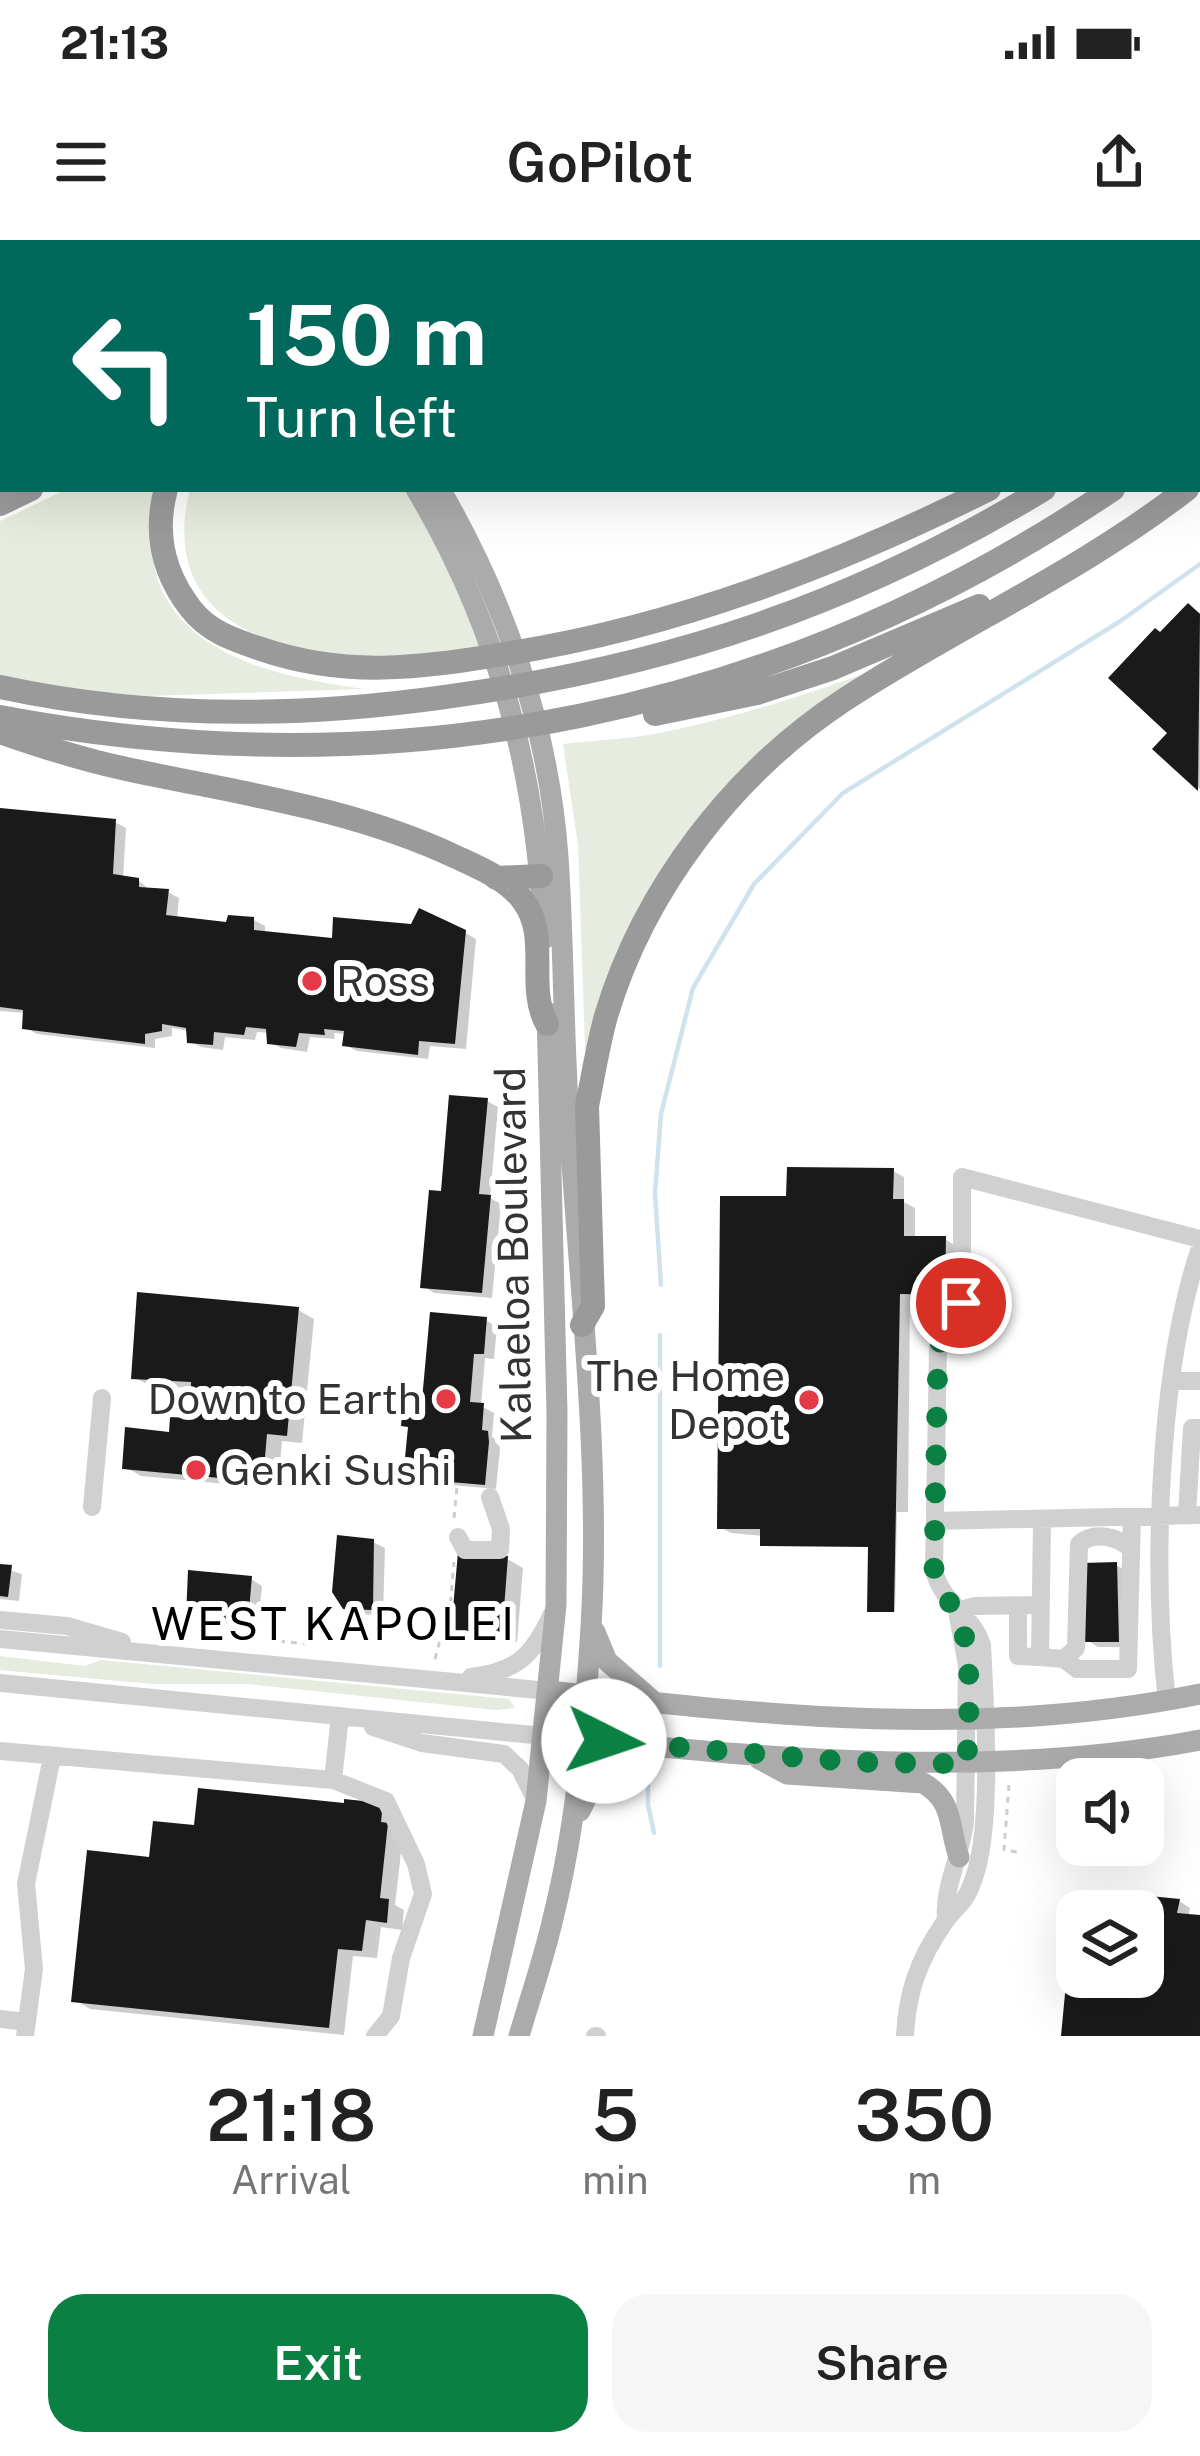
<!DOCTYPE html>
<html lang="en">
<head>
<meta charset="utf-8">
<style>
  :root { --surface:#fff; --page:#f6f6f6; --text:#222; --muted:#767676; --accent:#0b8043 }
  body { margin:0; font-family:"Public Sans",sans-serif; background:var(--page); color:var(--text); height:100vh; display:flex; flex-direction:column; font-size:45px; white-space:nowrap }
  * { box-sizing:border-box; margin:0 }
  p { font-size:39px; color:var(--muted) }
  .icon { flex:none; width:66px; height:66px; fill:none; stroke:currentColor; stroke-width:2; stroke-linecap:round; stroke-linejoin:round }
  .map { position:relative; height:1796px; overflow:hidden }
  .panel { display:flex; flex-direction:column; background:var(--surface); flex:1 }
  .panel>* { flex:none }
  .guide { position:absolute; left:0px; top:0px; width:1200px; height:252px; box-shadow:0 12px 48px #0002; background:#00695c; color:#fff; overflow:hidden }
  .buttons { position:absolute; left:1056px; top:1518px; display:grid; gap:24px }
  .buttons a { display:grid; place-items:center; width:108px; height:108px; border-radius:24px; background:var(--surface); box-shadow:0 12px 48px #0002; font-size:60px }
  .pin { position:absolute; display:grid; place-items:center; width:102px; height:102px; color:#fff; margin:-51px; border:6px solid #fff; border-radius:50%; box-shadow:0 3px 12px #0007 }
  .me { position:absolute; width:132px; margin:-66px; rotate:94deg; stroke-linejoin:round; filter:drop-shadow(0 0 9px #0008) }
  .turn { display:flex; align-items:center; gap:42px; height:252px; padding:0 48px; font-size:54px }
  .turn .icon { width:156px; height:156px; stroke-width:2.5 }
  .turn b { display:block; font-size:84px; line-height:102px }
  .eta { display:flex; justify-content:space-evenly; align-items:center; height:204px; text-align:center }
  .eta b { font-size:72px; font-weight:600; line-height:84px }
  .primary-button { display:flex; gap:24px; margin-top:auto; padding:24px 48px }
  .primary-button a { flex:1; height:138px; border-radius:36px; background:var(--accent); color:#fff; font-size:48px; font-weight:600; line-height:138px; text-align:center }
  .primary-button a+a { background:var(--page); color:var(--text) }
  .status { display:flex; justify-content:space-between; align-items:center; height:84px; padding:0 60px; background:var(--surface); direction:ltr }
  .status svg { height:33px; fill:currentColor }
  header { display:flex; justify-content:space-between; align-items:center; height:156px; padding:0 48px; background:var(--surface); font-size:54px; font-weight:600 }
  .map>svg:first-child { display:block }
  .green { fill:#e6ecdf }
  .shadow { fill:#0003 }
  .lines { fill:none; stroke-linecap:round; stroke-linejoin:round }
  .stream { stroke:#cfe2ee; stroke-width:4.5 }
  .building { fill:#1a1a1a }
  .path { stroke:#cdcdcd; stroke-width:3; stroke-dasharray:6 6; stroke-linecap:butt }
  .minor { stroke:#d0d0d0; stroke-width:18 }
  .major { stroke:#ababab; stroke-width:21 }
  .highway { stroke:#9a9a9a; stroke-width:24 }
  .route { stroke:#0b8043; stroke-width:21; stroke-dasharray:0 37.8 }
  .poi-dot { fill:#e63946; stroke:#fff; stroke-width:4.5 }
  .labels { text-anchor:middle; stroke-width:12; stroke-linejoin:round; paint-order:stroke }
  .poi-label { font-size:42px; fill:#333; stroke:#fff; text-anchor:start }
  .street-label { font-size:42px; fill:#333; stroke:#fff }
  .neighbourhood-label { font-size:45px; letter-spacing:3px; fill:#000; stroke:#fff }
</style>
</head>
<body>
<div class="status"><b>21:13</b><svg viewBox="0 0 49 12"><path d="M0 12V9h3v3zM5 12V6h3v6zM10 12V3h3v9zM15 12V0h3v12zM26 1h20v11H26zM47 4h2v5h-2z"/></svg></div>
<header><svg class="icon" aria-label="menu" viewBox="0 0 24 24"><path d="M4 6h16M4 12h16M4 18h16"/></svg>GoPilot<svg class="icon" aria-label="share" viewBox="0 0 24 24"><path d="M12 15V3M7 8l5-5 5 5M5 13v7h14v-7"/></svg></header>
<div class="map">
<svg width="1200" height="1796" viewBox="0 0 1200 1796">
  <rect width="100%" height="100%" fill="#fff"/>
  <path class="green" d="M67 249H158C121 397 248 434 364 449L148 456 80 451 0 436V281Z
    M190 249H408L490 407C375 430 145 427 190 249Z
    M888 425 858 448 678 620 586 835 578 605 563 504C597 500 632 499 665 492 741 476 816 452 888 425Z
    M0 1416 85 1426 101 1420 509 1459 515 1468 496 1470 248 1444H152L0 1430Z"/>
  <path class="shadow" d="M1189 366 1200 373V549L1157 509 1172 493 1162 395Z
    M0 571 115 582 126 588 123 639 138 640 150 650 168 652 179 658 177 679 229 685 254 680 265 686V694L335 702 464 692 476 699 466 809 430 806 428 819 357 811 345 805 346 794 334 793 335 799 310 797 307 812 281 808 270 802V793L257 792 255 800 225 797 223 810 201 807 190 801 189 791 172 788V796L155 799V808L37 794 26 788V773L0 771Z
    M487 861 498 867 490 958 501 964 492 1058 434 1053 423 1046 443 954Z
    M893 931 904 937V962L915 968V999H945L956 1006 955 1059H910L908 1272H897L895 1372 872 1371 871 1306 731 1293 720 1287 789 960Z
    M298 1070 314 1079 302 1203 282 1201 280 1225 273 1226 274 1235 259 1247 141 1236 125 1227 193 1181 194 1148 150 1146 134 1137Z
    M486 1080 497 1087 494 1119 485 1118 481 1166 494 1173 492 1197 498 1200 500 1209 496 1249 418 1242 406 1236 411 1189 404 1185Z
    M373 1302 385 1308 383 1375 357 1374 345 1367Z
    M507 1319 523 1328 517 1402 470 1398 454 1389Z
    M1116 1325 1128 1332 1129 1407H1098L1087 1400Z
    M0 1327 22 1334 19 1361 0 1359Z
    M251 1339 262 1346 258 1385 200 1382 189 1375Z
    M347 1566H382L403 1595 395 1665 404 1670 402 1690 381 1687 377 1718 353 1716 344 1795 90 1769 75 1760 152 1620 196 1588Z
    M1179 1661 1190 1668 1188 1677 1200 1678V1796H1064L1077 1705V1737H1143V1671H1095Z"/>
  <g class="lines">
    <path class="stream" d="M661 1045 655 953 661 874 693 748 754 644 843 553 1119 382 1200 324
      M660 1426V1095
      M648 1545V1565L654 1593"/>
  </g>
  <path class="building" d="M1188 363 1200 374 1198 551 1152 509 1167 493 1108 438 1155 388 1160 392Z
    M0 568 116 579 113 634 139 638V647L169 649 166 675 226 682 228 675 254 677V690L332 698 333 677 411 684 419 668 466 690 455 804 419 801 418 815 342 806 344 791 324 789 325 795 299 793 296 807 267 804 266 789 246 787 244 795 214 792 213 805 187 803 186 788 162 784V791L145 794V804L22 789 23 770 0 767Z
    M449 855 488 858 479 954 491 955 482 1053 420 1048 429 950 441 951Z
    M787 927 894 928 893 959H904V996H946L945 1055 900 1054 894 1372H867L868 1307 760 1306V1289H717L720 956H786Z
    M137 1052 299 1067 287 1196 267 1194 265 1217 258 1219 259 1226 242 1240 122 1229 125 1187 169 1192 170 1177 190 1178 191 1142 131 1139Z
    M430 1072 487 1077 484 1114H474L470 1162 484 1163 482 1190 488 1191 489 1202 485 1245 403 1238 408 1187 401 1186 403 1162 422 1160Z
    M337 1295 374 1299 373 1370 343 1369 332 1352Z
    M458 1312 508 1316 502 1395 451 1391Z
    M1117 1322 1119 1402H1084L1082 1323Z
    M0 1324 12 1325 8 1357 0 1356Z
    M188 1330 252 1336 248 1381 186 1377Z
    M198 1548 344 1563V1559L383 1563 381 1582 388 1583 380 1658 389 1659 387 1683 366 1680 362 1711 338 1709 329 1788 71 1762 87 1610 149 1617 153 1581 194 1585Z
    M1119 1653 1180 1659 1177 1673 1200 1675V1796H1061L1070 1701 1077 1702V1737H1143V1671H1090Z"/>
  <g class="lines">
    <path class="path" d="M454 1278 457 1246
      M448 1392 502 1397 513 1406
      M267 1400 308 1404
      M435 1419 440 1401 448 1392 454 1322
      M1009 1545 1004 1610 1017 1612"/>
    <path class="minor" d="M266 0 268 3
      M751 0 753 3
      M972 3 978 0
      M1194 3 1197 0
      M1173 1141H1200
      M92 1267 102 1158
      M1187 1275 1192 1188H1200
      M935 1281 1200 1275
      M1042 1282 1040 1417 1064 1419 1077 1429H1128L1132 1277
      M458 1297 465 1310H500L501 1289 490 1257
      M1018 1366V1416L1040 1417
      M957 1371 975 1366 1041 1365
      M0 1380 67 1386 122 1402
      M0 1399 549 1451
      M1064 1419 1076 1408 1079 1304C1094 1291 1117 1296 1131 1309
      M471 1437C518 1431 532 1416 552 1374
      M0 1443 544 1496
      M1167 1461C1152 1331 1158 1132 1200 1008
      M373 1487 422 1503 504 1514 520 1529 536 1561
      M0 1511 333 1540 386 1561 416 1624 423 1654 401 1718 391 1776 375 1796
      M333 1540 340 1476 347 1478
      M946 1679C943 1647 962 1614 965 1581L967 1425 957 1371
      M0 1779 27 1782
      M25 1796 34 1729 26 1644 52 1517
      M595 1796H597
      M905 1796C907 1752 919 1719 944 1683 958 1663 964 1667 974 1638 993 1584 985 1465 982 1405 973 1375 941 1363 934 1330L938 1107 962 1056V937L1200 999"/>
    <path class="major" d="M542 3 549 0
      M601 3 608 0
      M416 249C500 390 537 535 544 699
      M440 249C505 361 549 488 558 617 564 705 563 792 569 880 579 1044 601 1222 591 1387 585 1482 577 1581 554 1674 545 1715 531 1755 519 1796
      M595 1392 607 1421 654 1462
      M549 1451C771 1476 979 1499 1200 1454
      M544 1496C762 1517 982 1541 1200 1500
      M759 1519 787 1534 923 1543C955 1561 948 1587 959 1617
      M580 1571C597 1532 620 1522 659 1508
      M483 1796 536 1561 556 1365 557 1173 547 772"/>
    <path class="highway" d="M1197 135 1200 132
      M1197 187 1200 184
      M166 249C154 293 163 333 191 369 209 392 234 400 261 409 346 438 419 428 505 414 676 387 835 326 989 249
      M0 264 31 249
      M0 447C148 479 296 478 445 457 666 427 853 365 1044 249
      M655 474 757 453 833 428 979 366
      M0 477C396 552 779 475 1113 249
      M0 492C40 506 81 519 122 528 236 553 350 567 456 617 480 628 509 640 524 662 550 697 526 747 547 784
      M496 638 541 636
      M582 1085 593 1066 587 866C593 836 598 805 606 776 644 649 733 533 844 460 956 387 1080 332 1187 249"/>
  </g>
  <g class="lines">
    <path class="route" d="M604 1501 855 1522 967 1524C968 1481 973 1432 963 1390 957 1367 939 1353 934 1330L938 1106 961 1063"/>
  </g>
  <g class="poi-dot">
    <circle cx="312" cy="741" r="12"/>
    <circle cx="446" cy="1159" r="12"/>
    <circle cx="809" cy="1160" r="12"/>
    <circle cx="196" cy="1230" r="12"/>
  </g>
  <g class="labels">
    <g class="poi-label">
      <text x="336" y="756">Ross</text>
      <text x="785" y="1151" text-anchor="end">The Home<tspan x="785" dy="48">Depot</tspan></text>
      <text x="422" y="1174" text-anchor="end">Down to Earth</text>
      <text x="220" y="1245">Genki Sushi</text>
    </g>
    <g class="street-label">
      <text transform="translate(513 1015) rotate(-91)" y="15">Kalaeloa Boulevard</text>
    </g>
    <g class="neighbourhood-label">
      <text x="334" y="1400">WEST KAPOLEI</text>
    </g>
  </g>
</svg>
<div class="buttons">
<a><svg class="icon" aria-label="sound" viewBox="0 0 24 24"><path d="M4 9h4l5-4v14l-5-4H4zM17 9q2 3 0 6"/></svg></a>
<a><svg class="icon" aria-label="layers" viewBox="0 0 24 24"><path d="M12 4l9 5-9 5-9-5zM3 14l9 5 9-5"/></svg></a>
</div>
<div class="pin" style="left:961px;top:1063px;background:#d93025"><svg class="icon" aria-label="arrive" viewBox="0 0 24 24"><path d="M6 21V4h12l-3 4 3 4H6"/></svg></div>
<svg class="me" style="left:604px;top:1501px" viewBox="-20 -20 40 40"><circle r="19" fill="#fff"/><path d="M0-13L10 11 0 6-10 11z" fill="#0b8043"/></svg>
<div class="guide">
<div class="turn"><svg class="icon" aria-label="left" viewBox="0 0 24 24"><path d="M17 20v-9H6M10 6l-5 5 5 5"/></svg><div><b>150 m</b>Turn left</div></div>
</div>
</div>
<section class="panel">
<div class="eta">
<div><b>21:18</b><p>Arrival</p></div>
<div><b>5</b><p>min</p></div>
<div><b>350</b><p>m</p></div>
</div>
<div class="primary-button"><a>Exit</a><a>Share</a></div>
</section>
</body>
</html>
